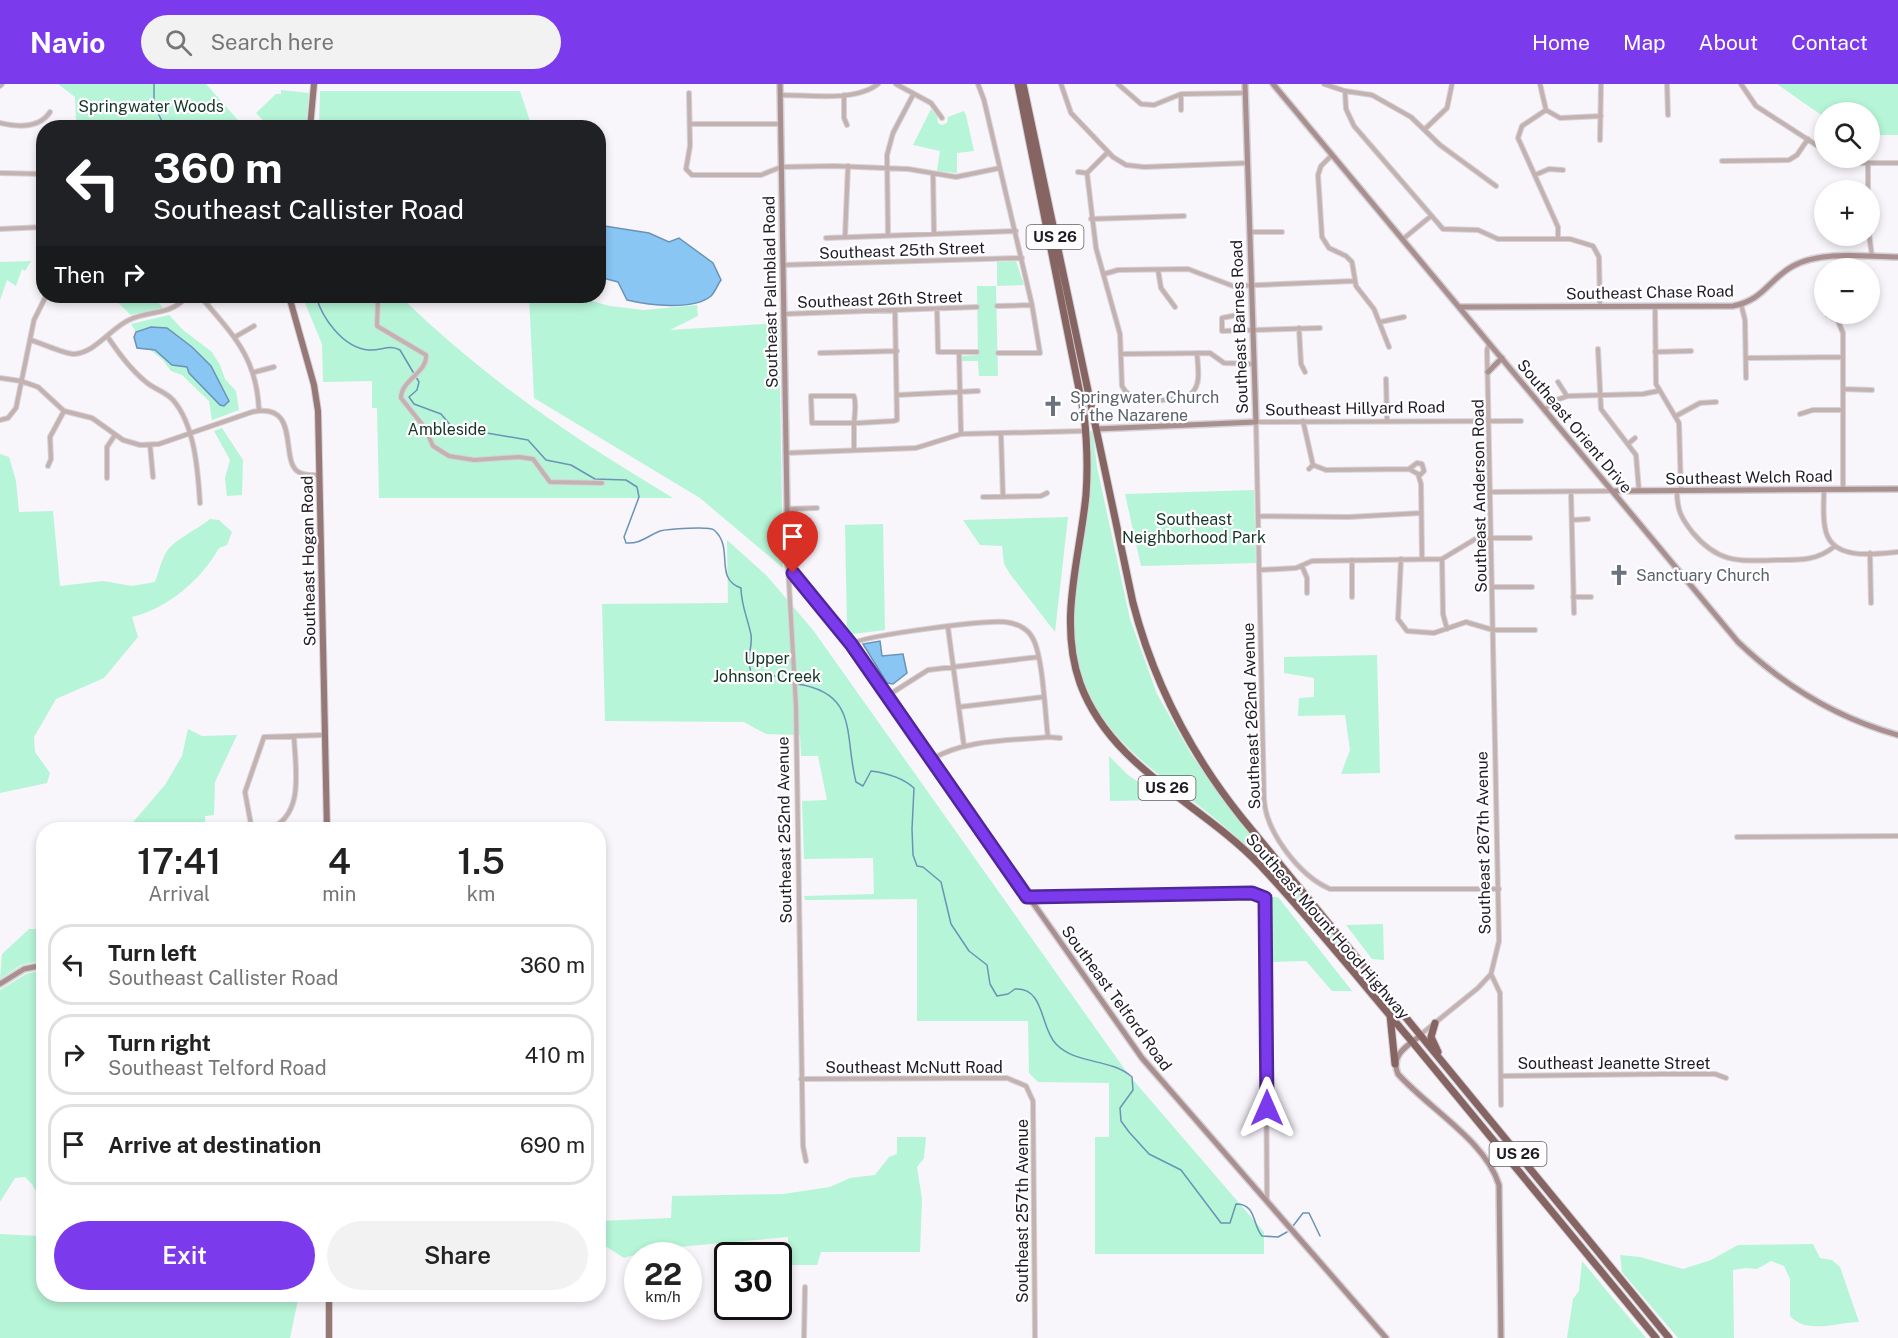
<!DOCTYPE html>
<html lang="en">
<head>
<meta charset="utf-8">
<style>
  :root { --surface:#fff; --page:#f2f2f2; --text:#222; --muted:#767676; --line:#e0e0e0; --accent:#7c3aed }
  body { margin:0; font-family:"Public Sans",sans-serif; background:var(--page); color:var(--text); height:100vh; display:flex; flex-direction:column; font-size:22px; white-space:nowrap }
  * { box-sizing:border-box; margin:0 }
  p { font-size:20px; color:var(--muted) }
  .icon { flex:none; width:33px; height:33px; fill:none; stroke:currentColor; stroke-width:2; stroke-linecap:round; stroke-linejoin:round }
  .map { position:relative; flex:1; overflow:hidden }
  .details { position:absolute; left:36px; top:738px; width:570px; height:480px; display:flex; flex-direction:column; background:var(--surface); border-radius:24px; box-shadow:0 3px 9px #0003 }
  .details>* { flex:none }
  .guide { position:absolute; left:36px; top:36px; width:570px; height:183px; border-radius:24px; box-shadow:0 3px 9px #0003; background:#202124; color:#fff; overflow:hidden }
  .buttons { position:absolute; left:1814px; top:18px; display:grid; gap:12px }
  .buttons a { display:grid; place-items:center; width:66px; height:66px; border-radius:50%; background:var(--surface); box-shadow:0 3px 9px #0003; font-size:30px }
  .speed { position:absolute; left:624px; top:1158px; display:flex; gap:12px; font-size:30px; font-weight:700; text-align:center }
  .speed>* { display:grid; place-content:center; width:78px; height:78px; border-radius:50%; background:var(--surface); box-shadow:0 3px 9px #0003; line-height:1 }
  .speed small { font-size:15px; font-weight:400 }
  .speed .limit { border:3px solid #111; border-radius:9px; background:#fff; color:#111 }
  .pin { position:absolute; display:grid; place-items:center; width:51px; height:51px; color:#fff; margin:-62px -26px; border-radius:50% 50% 50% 0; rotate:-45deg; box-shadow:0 0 6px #0007 }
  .pin .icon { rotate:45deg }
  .me { position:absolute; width:66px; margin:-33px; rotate:0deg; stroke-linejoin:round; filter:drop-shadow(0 0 4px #0008) }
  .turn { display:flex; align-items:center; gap:21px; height:126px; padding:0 18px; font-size:27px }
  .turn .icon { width:78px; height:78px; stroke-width:2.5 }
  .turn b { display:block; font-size:42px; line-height:51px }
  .then { display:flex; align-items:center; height:57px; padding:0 18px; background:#0003; gap:12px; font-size:22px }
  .eta { display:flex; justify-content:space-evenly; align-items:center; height:102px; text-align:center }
  .eta b { font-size:36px; font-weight:600; line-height:42px }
  .button { display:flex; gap:12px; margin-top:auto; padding:12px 18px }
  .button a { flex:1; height:69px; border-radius:36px; background:var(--accent); color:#fff; font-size:24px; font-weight:600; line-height:69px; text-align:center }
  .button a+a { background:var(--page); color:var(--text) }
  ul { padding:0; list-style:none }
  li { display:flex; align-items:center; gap:18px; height:81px; margin:0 12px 9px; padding:0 6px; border:3px solid var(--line); border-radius:24px }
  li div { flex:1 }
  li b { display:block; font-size:22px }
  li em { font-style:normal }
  header { display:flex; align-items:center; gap:36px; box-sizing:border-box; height:84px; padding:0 30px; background:var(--accent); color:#fff }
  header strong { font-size:28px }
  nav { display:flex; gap:33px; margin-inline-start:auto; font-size:21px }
  .search { width:420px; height:54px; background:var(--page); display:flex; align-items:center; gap:15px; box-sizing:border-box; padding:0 21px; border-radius:33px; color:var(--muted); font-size:22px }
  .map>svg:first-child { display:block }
  .green { fill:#b6f5d7 }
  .water { fill:#89c6f4; stroke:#6a93b6; stroke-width:1.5 }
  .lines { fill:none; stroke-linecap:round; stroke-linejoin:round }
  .stream { stroke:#6a93b6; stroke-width:1.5 }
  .street-casing { stroke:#d5d2d9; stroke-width:6 }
  .secondary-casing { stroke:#d5d2d9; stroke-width:8 }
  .primary-casing { stroke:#d5d2d9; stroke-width:8 }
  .highway-casing { stroke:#d5d2d9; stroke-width:9 }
  .street { stroke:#c3b2b0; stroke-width:4 }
  .secondary { stroke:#a9908f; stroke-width:5 }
  .primary { stroke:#967876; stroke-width:6 }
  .highway { stroke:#856462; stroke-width:7 }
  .route-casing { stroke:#51269a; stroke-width:15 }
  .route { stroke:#7c3aed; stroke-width:10 }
  .labels { text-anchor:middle; stroke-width:4.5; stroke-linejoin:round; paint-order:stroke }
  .shield { fill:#fff; stroke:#635f67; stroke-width:1.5 }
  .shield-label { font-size:15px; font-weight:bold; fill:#201b26 }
  .park-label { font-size:16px; fill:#153728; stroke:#fff }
  .street-label { font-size:16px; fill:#201b26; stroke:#fff }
  .worship-label { font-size:16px; fill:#5b616d; stroke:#fff; text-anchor:start }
</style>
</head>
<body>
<header>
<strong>Navio</strong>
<div class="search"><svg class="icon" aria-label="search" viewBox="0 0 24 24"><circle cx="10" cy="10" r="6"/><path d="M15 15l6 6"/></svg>Search here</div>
<nav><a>Home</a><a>Map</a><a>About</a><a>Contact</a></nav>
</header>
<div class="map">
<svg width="1898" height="1254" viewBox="0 0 1898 1254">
  <rect width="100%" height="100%" fill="#f8f5fb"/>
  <path class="green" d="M58 0H206L244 43H72L76 36 75 13Z
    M1777 0H1898V51H1869V28H1824V33Z
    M281 6 309 9 306 43H269L256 29 276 10H281Z
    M320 7H520L532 43H319Z
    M931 25 937 32 938 39 942 41 947 39 948 33 964 27 966 31 974 67 957 69V89L937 87 940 67 913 61Z
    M31 177 25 187 22 185 16 202 7 196 0 216V178Z
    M1016 177 1024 201 997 202V178Z
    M977 202H996L998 292H979L978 277H961L962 272 978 271Z
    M111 212H153L163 224 131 231Z
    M302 212H400C485 295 571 353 673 414H379L377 324H372V297L323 298 322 260Z
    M529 212H573L610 222 644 226 697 221 698 232 670 246 779 239 783 484 700 414 534 314Z
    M169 231 183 246 212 268 220 281 225 295 236 307 239 326 212 336 209 317 182 291 171 287 162 275 144 261 131 240Z
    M222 344 243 376 242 411 227 412 225 394 230 376 214 347Z
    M1089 346 1093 348 1097 383 1130 535 1157 610 1191 670 1220 712 1358 881 1355 883C1319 841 1283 796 1242 758 1175 694 1084 660 1074 554 1072 527 1077 500 1081 473 1087 430 1092 389 1089 346Z
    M0 370 9 373 16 397 19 428 53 427 60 502 103 497 132 502 155 498C159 488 161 476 167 467 174 456 198 445 210 435L219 436 232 448 227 461 219 464C202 495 167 525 132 533L138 553 104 594 56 615 34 653 35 668 50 689 47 699 0 709Z
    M1254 406 1256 479 1141 482 1125 410Z
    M1068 433 1055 548 1010 490 1004 480 1002 462 980 461 963 436Z
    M883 440 885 546 852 550 847 543 845 441Z
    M727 456 767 492 813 546 1128 990 1264 1148V1170H1095V1053H1109V999L1038 998 1029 989 1028 937H917V815L805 816 804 812 874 810 873 774 804 775 802 717 827 716 818 672H801L800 651 766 650 744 638 605 637 602 520 728 519Z
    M1377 571 1380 689 1341 690 1350 666 1345 631 1298 632 1299 614 1314 613V594L1284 589V573Z
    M188 645 202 652 237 651 215 698 214 731 205 732V745H127L165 701 182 672Z
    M1109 672 1128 691 1165 716 1110 717Z
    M1271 813H1278L1352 907H1332L1306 877 1271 878Z
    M1383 840 1384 876 1372 875 1346 841Z
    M29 845H43V876L21 881 0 895 2 870Z
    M43 886V1120L32 1100 25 1093 15 1094 0 1118V906L26 890Z
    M897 1053H926L924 1074 917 1083 922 1115 920 1168H821L817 1181H788V1153L655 1165 624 1174 599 1158V1137L671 1134 672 1112 783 1110 830 1103 850 1094 875 1091 889 1073 897 1070Z
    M43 1141 44 1210 299 1211 290 1254H0V1150L39 1152Z
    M1813 1160 1820 1174 1832 1176 1840 1183 1859 1238C1837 1238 1808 1251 1790 1232V1195L1784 1182 1771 1177 1757 1185 1746 1184 1733 1186 1734 1254H1678L1622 1188 1620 1171 1640 1173 1683 1185 1711 1176 1738 1161Z
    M1582 1177 1646 1254H1567L1573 1215 1579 1207Z"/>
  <path class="water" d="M598 141 649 149 669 158 679 154 713 179 721 196C718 200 715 208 711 212 693 227 648 221 627 216L618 198 599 193Z
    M151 243 167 244 192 263 211 282 229 317 224 322 220 321 189 289 187 283 172 281 155 266 137 264 134 253 136 248Z
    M880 557 882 572 903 570 907 589 893 600 887 599 863 560Z"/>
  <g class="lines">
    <path class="stream" d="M154 0V20L165 44
      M316 212C322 234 343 264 369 266 381 267 389 260 400 266L419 298 417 306 409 313 414 320 441 330 452 343 528 356 546 376 571 381 595 395 626 396 637 403 639 413 624 453 626 459C641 460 647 452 660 447 667 445 710 442 714 446 735 464 713 494 741 504 741 521 748 535 751 551 753 563 746 571 751 589L761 592 772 591 792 599
      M797 600C859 609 844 652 856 698L863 702 871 687C886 689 903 694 914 704L912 745 913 771 917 782 923 783 941 798 951 840 969 867 987 881 990 900 997 912 1008 910 1015 905C1045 903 1040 944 1056 960 1076 981 1111 974 1132 993L1133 1006 1120 1024 1121 1037 1129 1048 1149 1070 1181 1086 1221 1139H1230L1236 1120C1257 1120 1252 1141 1262 1152L1278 1153 1287 1148
      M1293 1142 1303 1129H1309L1320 1152"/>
    <defs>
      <path id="street" d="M896 0 931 19 942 34
        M978 0 984 16 1032 221 1040 269H998
        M1061 0 1071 29 1113 73 1126 81 1144 83 1248 79
        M1118 0 1141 20 1154 21 1181 10 1246 9
        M1324 0 1345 7 1346 25 1354 42 1443 145 1478 146 1498 155H1570L1593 162 1599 173 1600 223
        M1540 0 1546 26
        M1667 0 1668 31
        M1741 0 1756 22 1824 66
        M0 2 2 0
        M1345 7 1372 11 1411 33 1440 61 1496 102
        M689 9 690 62 686 85 692 91H761L781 83 834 82 908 85 956 93 1000 84
        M1181 10V26
        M780 11C809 11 856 18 878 0
        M844 11V34L847 41
        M1546 26 1522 42 1518 54 1558 143V155
        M1546 26 1560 34 1601 32
        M0 39C17 43 39 45 50 28
        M690 40H781
        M1425 45 1447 24 1452 0
        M1600 56 1601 0
        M1332 71 1321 82 1318 91 1322 153 1329 164 1346 172 1352 178 1356 202 1374 225 1389 263
        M1836 74 1853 79H1898
        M1722 77 1789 76 1797 71 1808 55
        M1078 88 1087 89 1108 68
        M0 89 44 90
        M1087 89 1096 164 1120 250 1122 302C1133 324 1164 315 1185 314 1203 305 1198 287 1197 269
        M933 90 934 150
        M1535 91 1549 85 1563 86
        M1868 106V79
        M1091 135 1184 132
        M0 145 44 143
        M1250 148H1282
        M1869 150 1872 172
        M888 151 887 71 893 49 913 11
        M845 153 848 82
        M826 154 1016 147
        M1403 155 1431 132
        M783 181 1022 174
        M1158 186 1161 204 1175 223
        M1104 190 1118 186 1188 185 1233 202 1354 197
        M200 212C233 251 257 273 259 327
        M378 212 377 242 426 271C428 288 401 296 401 314L425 344 433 362 449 372 474 376 519 373 533 375 550 398 602 399
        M206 219 219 212
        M1741 220 1745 236 1746 294
        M997 222 1032 221
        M1655 222 1656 300 1679 339 1681 407
        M937 225 938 268H977
        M784 230 977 223
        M1828 231 1838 237 1843 249V405
        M1380 238 1404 233
        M1299 244 1301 280 1305 288
        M1243 245 1242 230 1222 234V247L1320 244
        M107 252C118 268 130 285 146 298 154 305 166 308 173 316 195 341 198 388 200 419
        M235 253 254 242
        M30 256C42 259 64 270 74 270 95 269 111 244 129 236 152 225 168 233 188 212
        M1598 265 1601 325 1636 371 1639 407
        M959 268 961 350
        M1655 268 1691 267
        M820 269 897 267
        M1121 270 1210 269 1224 279 1254 280
        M1746 274 1843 273
        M255 288 274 283
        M0 294 21 297 38 303 64 327 92 334 123 356 140 361 159 360 252 328C301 318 280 373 297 387 303 392 312 391 320 391
        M1386 295 1387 337
        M1558 298 1567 312
        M1843 305 1872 306
        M898 311 978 307
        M1544 326 1556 316 1568 312 1643 310 1658 307
        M1800 330 1813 326H1843
        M1676 332 1700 319 1716 318
        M0 336 8 334 16 324 34 236 46 212
        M1303 337 1313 381
        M1001 351 1003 413
        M1628 360 1635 354
        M150 361 153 393
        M854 366V342C854 332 857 322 854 312H811L812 339H858L893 337 897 336 895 226
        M786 369 916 364 961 350 1085 347
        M1313 381 1326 386 1409 385 1418 390 1421 400 1422 475
        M48 382 51 375 50 353 64 327
        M1309 385 1313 381
        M1409 385 1417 379 1422 380 1424 387 1419 392
        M107 394V363L115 351
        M1824 405C1824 419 1822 435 1826 448 1834 477 1876 470 1898 468
        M1677 407C1677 426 1681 434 1693 449 1719 480 1740 477 1778 476 1800 476 1817 477 1835 462
        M1492 408 1612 407
        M1571 408 1574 529
        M983 413 1041 412 1047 409
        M787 425 817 424
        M1258 432 1349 433 1421 429
        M1572 436 1588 435
        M1870 469 1871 519
        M1401 475 1398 535 1407 547 1434 549 1466 538 1493 546H1535
        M1442 475 1443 530 1447 545
        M1352 476V513
        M788 482 796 623 803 1062 806 1077
        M1302 482 1307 494V509
        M1259 486 1296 484 1312 477 1442 475 1477 454H1530
        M1493 503H1532
        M1573 513H1591
        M948 544 964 662
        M851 560C867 551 984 536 1005 538 1016 539 1027 544 1032 553 1043 570 1045 630 1048 653
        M887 612 928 586 1038 573
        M959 623 1043 613
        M932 675C966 655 1010 657 1048 653L1060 654
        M252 746 245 708 264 653 324 651
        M268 746C306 731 295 684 294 652
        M1737 753 1898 752
        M1499 805H1330C1300 792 1266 749 1264 715L1256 338 1521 337
        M1028 813 1252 809 1265 814 1267 1116
        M1491 890 1500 909 1501 1021
        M1420 951 1478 904 1491 890 1499 857 1487 266 1489 260
        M1501 992 1663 990H1715L1726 994
        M801 995 1007 994 1026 1002 1033 1017 1035 1254
        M804 1254 805 1203"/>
      <path id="secondary" d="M780 0 788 482 851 560 1142 974 1386 1254
        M1273 0 1738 558C1784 602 1837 634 1898 651
        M1459 223 1733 222C1764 216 1769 195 1793 182 1823 166 1866 173 1898 173
        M1488 288 1502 274
        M1096 345 1256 338 1245 0
        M1612 407 1898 405
        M0 900 24 885 44 881
        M1420 952C1407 962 1390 971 1398 990 1428 1024 1486 1057 1499 1101L1501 1254"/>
      <path id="primary" d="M310 44 314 0
        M289 212 314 301 318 327 327 746
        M329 1210V1254"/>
      <path id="highway" d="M1018 0 1084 330C1087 357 1088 384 1086 411 1080 474 1058 536 1080 599 1111 684 1201 719 1260 781 1314 839 1363 900 1414 960 1495 1058 1576 1156 1656 1254
        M1023 0 1133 519C1154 600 1190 669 1242 734L1669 1254
        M1390 931 1395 980
        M1435 939 1431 953 1438 968"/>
    </defs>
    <use href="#street" class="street-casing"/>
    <use href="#secondary" class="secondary-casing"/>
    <use href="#primary" class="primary-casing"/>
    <use href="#highway" class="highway-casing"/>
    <use href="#street" class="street"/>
    <use href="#secondary" class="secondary"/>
    <use href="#primary" class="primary"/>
    <use href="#highway" class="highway"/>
  </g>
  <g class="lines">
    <defs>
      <path id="route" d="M793 489 851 560 1027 813 1252 809 1265 814 1267 1024"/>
    </defs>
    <use href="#route" class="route-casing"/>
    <use href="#route" class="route"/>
  </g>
  <defs>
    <symbol id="church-bare" viewBox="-9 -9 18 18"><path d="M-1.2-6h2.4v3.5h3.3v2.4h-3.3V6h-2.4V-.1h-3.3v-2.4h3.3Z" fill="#6b7280" stroke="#fff" stroke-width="2.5" paint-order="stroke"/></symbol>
  </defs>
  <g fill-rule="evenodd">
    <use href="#church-bare" x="1038" y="307" width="30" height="30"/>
    <use href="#church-bare" x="1604" y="476" width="30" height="30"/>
  </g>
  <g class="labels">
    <g class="shield">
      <rect x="1026.5" y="141" width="57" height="24" rx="4.5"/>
      <rect x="1138.5" y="692" width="57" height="24" rx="4.5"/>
      <rect x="1489.5" y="1058" width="57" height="24" rx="4.5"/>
    </g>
    <g class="shield-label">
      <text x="1055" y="158">US 26</text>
      <text x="1167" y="709">US 26</text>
      <text x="1518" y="1075">US 26</text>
    </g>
    <g class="park-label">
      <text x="151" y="28">Springwater Woods</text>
      <text x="447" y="351">Ambleside</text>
      <text x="1194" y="441">Southeast<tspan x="1194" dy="18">Neighborhood Park</tspan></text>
      <text x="767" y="580">Upper<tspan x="767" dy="18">Johnson Creek</tspan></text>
    </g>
    <g class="street-label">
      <text transform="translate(902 166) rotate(-2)" y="6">Southeast 25th Street</text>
      <text transform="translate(770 208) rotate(-91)" y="6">Southeast Palmblad Road</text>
      <text transform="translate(1650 208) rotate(-1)" y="6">Southeast Chase Road</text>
      <text transform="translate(880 215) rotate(-2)" y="6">Southeast 26th Street</text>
      <text transform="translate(1239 243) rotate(-92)" y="6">Southeast Barnes Road</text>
      <text transform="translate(1355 324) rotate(-1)" y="6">Southeast Hillyard Road</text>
      <text transform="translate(1575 342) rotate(50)" y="6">Southeast Orient Drive</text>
      <text transform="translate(1749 393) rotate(-1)" y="6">Southeast Welch Road</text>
      <text transform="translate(1479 412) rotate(-91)" y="6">Southeast Anderson Road</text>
      <text transform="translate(308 477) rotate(-91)" y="6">Southeast Hogan Road</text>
      <text transform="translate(1251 632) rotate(-92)" y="6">Southeast 262nd Avenue</text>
      <text transform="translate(784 746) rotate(-91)" y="6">Southeast 252nd Avenue</text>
      <text transform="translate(1483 759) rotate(-91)" y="6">Southeast 267th Avenue</text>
      <text transform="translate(1328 842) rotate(49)" y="6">Southeast Mount Hood Highway</text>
      <text transform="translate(1117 914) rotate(54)" y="6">Southeast Telford Road</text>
      <text x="1614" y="985">Southeast Jeanette Street</text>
      <text x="914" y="989">Southeast McNutt Road</text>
      <text transform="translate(1022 1127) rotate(-90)" y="6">Southeast 257th Avenue</text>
    </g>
    <g class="worship-label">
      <text x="1070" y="319">Springwater Church<tspan x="1070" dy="18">of the Nazarene</tspan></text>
      <text x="1636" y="497">Sanctuary Church</text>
    </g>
  </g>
</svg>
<div class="buttons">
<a><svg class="icon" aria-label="search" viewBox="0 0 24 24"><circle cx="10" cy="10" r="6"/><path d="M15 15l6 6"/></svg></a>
<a>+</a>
<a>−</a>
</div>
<div class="speed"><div>22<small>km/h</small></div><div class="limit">30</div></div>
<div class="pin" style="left:793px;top:489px;background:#d93025"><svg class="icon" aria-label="arrive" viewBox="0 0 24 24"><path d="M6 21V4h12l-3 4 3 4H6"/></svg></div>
<svg class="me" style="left:1267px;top:1024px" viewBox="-20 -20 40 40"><path d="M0-17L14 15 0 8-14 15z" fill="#7c3aed" stroke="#fff" stroke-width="4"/></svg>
<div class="guide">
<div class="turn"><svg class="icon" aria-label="left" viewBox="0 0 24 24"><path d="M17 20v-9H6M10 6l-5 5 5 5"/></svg><div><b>360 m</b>Southeast Callister Road</div></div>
<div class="then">Then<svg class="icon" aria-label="right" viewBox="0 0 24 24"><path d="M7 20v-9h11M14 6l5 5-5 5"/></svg></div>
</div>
<section class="details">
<div class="eta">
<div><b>17:41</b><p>Arrival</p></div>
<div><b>4</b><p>min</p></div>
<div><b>1.5</b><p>km</p></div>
</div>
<ul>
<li><svg class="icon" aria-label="left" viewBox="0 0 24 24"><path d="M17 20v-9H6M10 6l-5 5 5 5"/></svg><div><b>Turn left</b><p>Southeast Callister Road</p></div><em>360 m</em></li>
<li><svg class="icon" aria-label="right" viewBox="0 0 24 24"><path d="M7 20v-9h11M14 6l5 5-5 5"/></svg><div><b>Turn right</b><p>Southeast Telford Road</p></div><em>410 m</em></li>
<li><svg class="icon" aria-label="arrive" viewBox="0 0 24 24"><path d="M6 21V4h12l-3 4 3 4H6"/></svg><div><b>Arrive at destination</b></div><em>690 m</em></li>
</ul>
<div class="button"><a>Exit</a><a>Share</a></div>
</section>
</div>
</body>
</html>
